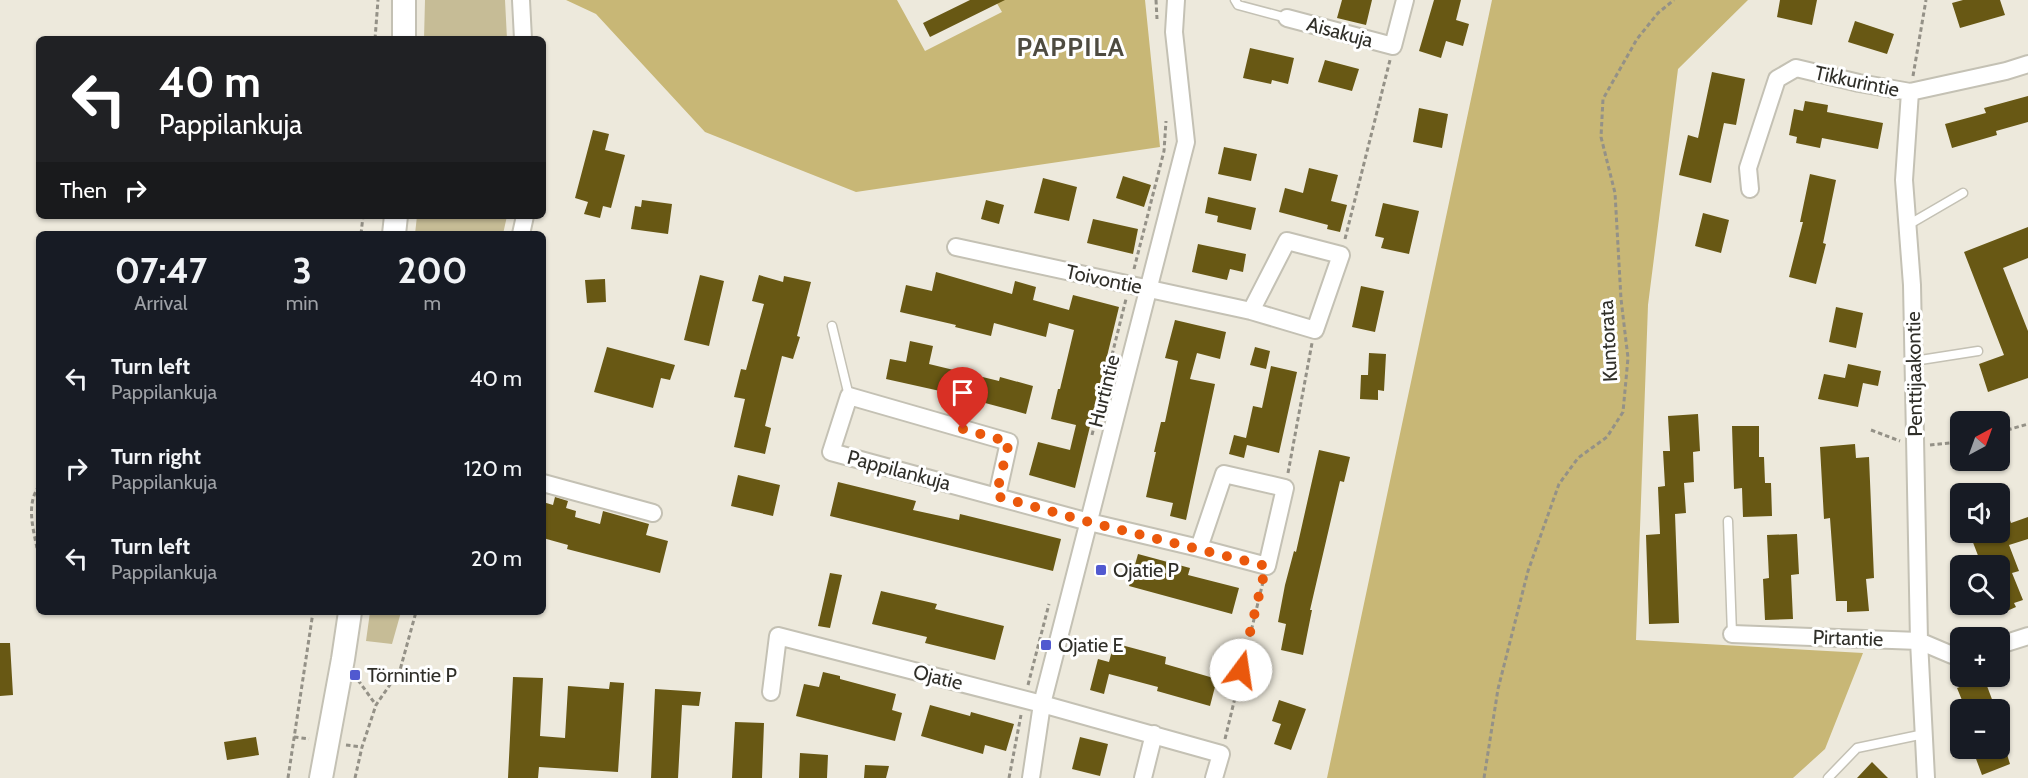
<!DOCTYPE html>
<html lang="en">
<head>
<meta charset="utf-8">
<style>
  :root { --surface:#171b24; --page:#20242c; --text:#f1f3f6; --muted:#9ea1a6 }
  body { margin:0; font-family:Cabin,sans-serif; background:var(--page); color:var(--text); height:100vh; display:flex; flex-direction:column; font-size:22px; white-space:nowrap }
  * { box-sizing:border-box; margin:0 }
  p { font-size:20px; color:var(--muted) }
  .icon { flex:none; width:33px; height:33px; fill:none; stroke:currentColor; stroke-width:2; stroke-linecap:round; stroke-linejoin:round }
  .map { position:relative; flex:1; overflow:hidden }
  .details { position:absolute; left:36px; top:231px; width:510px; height:384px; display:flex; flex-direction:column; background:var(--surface); border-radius:9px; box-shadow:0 2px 4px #0004 }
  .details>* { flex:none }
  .banner { position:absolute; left:36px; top:36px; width:510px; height:183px; border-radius:9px; box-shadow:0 2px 4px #0004; background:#202124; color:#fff; overflow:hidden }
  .needle { width:39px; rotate:41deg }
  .tools { position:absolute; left:1950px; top:411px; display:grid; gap:12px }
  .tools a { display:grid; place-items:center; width:60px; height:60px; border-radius:9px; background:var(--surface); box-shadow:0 2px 4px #0004; font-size:30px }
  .pin { position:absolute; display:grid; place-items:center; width:51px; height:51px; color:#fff; margin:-62px -26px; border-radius:50% 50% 50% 0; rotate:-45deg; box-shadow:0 0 6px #0007 }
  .pin .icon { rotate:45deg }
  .me { position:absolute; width:66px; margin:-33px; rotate:14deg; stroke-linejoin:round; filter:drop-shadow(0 0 4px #0008) }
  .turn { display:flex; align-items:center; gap:21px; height:126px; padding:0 24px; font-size:27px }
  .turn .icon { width:78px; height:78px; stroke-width:2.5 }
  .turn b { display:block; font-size:42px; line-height:51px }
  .then { display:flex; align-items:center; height:57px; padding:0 24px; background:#0003; gap:12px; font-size:22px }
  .eta { display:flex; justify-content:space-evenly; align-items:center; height:102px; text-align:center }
  .eta b { font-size:36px; font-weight:700; line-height:42px }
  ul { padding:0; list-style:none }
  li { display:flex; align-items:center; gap:18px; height:90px; padding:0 24px }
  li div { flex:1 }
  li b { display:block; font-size:22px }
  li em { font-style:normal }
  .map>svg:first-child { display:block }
  .green { fill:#c6bc96 }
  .forest { fill:#c8b776 }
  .building { fill:#685814 }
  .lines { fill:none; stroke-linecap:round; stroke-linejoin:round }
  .service-casing { stroke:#c4c1b4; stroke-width:11 }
  .minor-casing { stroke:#c4c1b4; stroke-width:20 }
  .secondary-casing { stroke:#c4c1b4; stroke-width:26 }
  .path { stroke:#949187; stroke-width:3; stroke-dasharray:4.5 3; stroke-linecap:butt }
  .service { stroke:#fff; stroke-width:8 }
  .minor { stroke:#fff; stroke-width:16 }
  .secondary { stroke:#fff; stroke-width:22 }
  .route { stroke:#ea580c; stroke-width:10; stroke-dasharray:0 18 }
  .poi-dot { fill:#5159d0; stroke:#fff; stroke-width:2 }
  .labels { text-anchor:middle; stroke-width:6; stroke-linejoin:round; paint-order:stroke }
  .street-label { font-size:20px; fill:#302f29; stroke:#fff }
  .poi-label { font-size:20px; fill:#302f29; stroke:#fff; text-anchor:start }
  .district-label { font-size:26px; font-weight:bold; letter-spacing:1.5px; fill:#4e4b40; stroke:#fff }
</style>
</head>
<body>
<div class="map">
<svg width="2028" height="778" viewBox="0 0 2028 778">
  <rect width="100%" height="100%" fill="#ede9dc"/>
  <path class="green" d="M425 0H505L507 39H424Z
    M417 216H507L503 234H415Z
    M370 612H401L392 644 366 641Z"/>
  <path class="forest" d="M566 0H897L925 51 1002 12 995 0H1145L1160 147 856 192 705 132 596 14Z
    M1492 0H1748L1678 69 1648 305 1636 640 1863 653 1825 749 1793 778H1327Z"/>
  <path class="building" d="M970 0H1005L930 37 923 23Z
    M1342 0H1372L1366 25 1337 18Z
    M1434 0H1461L1456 20 1469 24 1463 46 1446 41 1441 58 1419 51Z
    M1780 0H1817L1812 25 1777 17Z
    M1963 0H2000L2005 15 1960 28 1952 3Z
    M1855 21 1894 34 1887 54 1848 42Z
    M1250 48 1294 58 1288 84 1272 80 1271 84 1243 78Z
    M1325 60 1359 69 1352 91 1318 82Z
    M1712 72 1745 79 1736 125 1724 123 1711 183 1679 175 1688 135 1698 138Z
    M2028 96V122L1996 131 1997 135 1952 148 1945 124 1986 113 1984 108Z
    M1805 101 1828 105 1827 112 1883 123 1878 149 1822 138 1820 148 1796 143 1797 137 1789 135 1794 109 1803 111Z
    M1419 108 1448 114 1442 148 1413 142Z
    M593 130 609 134 605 150 625 155 611 208 603 206 600 218 584 214 588 202 575 198Z
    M1224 147 1257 154 1251 181 1218 174Z
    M1309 168 1338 175 1331 201 1347 205 1340 232 1327 229 1328 225 1279 212 1285 188 1303 193Z
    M1810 174 1836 180 1823 243 1826 244 1816 284 1789 277 1803 222H1800Z
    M1123 176 1151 185 1144 207 1116 198Z
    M1043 178 1077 187 1069 221 1034 213Z
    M1208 197 1256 208 1251 230 1217 222 1218 216 1205 213Z
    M642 200 672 204 668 234 631 229 635 206 641 207Z
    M986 200 1004 205 999 224 981 219Z
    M1383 203 1419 211 1409 254 1381 248 1384 238 1375 236Z
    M1703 213 1729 220 1721 253 1695 246Z
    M1093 219 1138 229 1133 254 1087 243Z
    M2028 227V258L2003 268 2028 331V378L1988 392 1979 364 2004 355 1964 252Z
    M1198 244 1246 254 1243 272 1230 269 1227 280 1192 272Z
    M936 272 1012 294 1015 281 1036 287 1033 300 1069 310 1073 295 1119 307 1075 488 1029 475 1038 442 1070 450 1076 425 1051 419 1058 389H1060L1074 330 1049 323 1046 337 994 323 991 336 955 327 956 325 900 312 906 285 932 291Z
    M700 275 724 281 709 346 684 340Z
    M759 275 783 282 784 276 811 282 797 336 800 337 793 359 782 356 765 426 771 428 765 454 734 447 745 399 734 397 741 369 746 370 764 304 752 301Z
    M605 279 606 302 587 303 585 280Z
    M1361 286 1384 291 1375 332 1352 327Z
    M1836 307 1863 313 1856 348 1829 342Z
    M1175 320 1226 332 1220 359 1197 353 1190 379 1215 384 1186 520 1170 516 1173 503 1146 497 1156 452H1154L1161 422H1165L1178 361 1165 358Z
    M910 341 933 346 929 364 999 381 1000 377 1033 386 1026 414 940 391 886 379 890 359 906 362Z
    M607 347 675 365 670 380 661 378 653 408 594 392Z
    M1255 347 1270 351 1266 369 1250 365Z
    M1369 353 1386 354 1384 391 1378 390V400L1360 399 1361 375H1368Z
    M1848 364 1881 371 1878 386 1863 383 1858 407 1818 399 1824 374 1845 378Z
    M1271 366 1297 372 1279 453 1247 445 1244 458 1229 454 1234 435 1246 438 1253 406 1262 408Z
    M1698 414 1700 451 1693 452 1694 482 1684 483 1686 513 1675 514 1679 623 1649 624 1646 535 1660 534 1658 487 1665 486 1663 451H1670L1668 416Z
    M1732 426H1759V457H1764L1765 483H1771L1772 516 1743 517 1742 488 1734 489Z
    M1855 444 1856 458 1869 457 1874 578 1866 579 1869 611 1847 612V601H1836L1830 518 1824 519 1820 447Z
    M1319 450 1350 457 1344 482 1340 481 1310 610H1312L1303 655 1281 650 1286 624 1278 622 1285 585 1294 551 1296 552Z
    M738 475 780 485 773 516 731 506Z
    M838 482 916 501 913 510 959 520 960 514 1061 539 1053 571 830 516Z
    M2001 494 2011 523 2028 517V539L2009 545 2019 571 2012 573 2023 600 2014 603 2016 607 2000 614V566H1982L1969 532H2000Z
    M555 497 568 501 566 508 576 511 575 517 600 524 603 511 649 524 646 535 668 541 660 573 567 549 568 545 543 538V502L553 505Z
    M1797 534 1799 574 1791 575 1793 619 1765 620 1763 579 1769 578 1767 535Z
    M1138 554 1190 568 1188 575 1239 588 1232 614 1129 586Z
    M830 573 842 575 830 628 818 626Z
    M881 591 937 604 935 609 1004 626 995 660 925 643 927 637 872 624Z
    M0 643H10L13 695 0 696Z
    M1114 643 1166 657 1165 664 1217 679 1210 706 1157 691 1158 687 1109 674 1104 694 1090 690 1098 659 1109 662Z
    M823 672 840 676V679L896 694 892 710 902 713 895 741 796 716 804 684 819 687Z
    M513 677 543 678 540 736 565 738 568 686 609 689 610 682 624 683 618 772 539 767 538 778H508Z
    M1984 678 1996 710H1966L1957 688Z
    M655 689 701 692 699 706 682 705 678 778H651Z
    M1279 700 1306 709 1291 750 1274 744 1281 724 1272 721Z
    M930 705 970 716 971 712 1014 724 1006 751 985 745 983 754 921 736Z
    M735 722 764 723 762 778H732Z
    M256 737 259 755 227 760 224 742Z
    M1080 737 1108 744 1100 776 1072 769Z
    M1972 748H2005L2010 764 1982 775Z
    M800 753 828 755 827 778H799Z
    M1872 762 1888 778H1857Z
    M865 765 889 766 886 778H864Z"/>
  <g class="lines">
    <defs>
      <path id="service" d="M1235 0 1238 5 1287 18
        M1908 225 1963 193
        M832 326 849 396
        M1914 361 1978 351
        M1728 521 1732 634
        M1828 778 1857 748 1924 734"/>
      <path id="minor" d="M521 0 523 39
        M1287 18 1393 46 1405 0
        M1750 189 1748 168 1777 79 1796 68 1859 83 1910 92
        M521 234 525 216
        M956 247 1251 311 1287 241 1341 255 1315 330 1251 311
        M543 483 653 513
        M997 496 1009 442 849 396 831 452 1089 522 1199 548 1224 474 1285 488 1267 566 1199 548
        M1732 634 1919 641 1952 655 1960 653
        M2000 645 2028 636
        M771 692 778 636 1042 704 1221 754 1214 778
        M1031 778 1042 704 1186 142 1174 32 1176 0
        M1143 778 1154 734
        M1926 778 1919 641 1912 285 1904 180 1910 92 2006 71 2028 64"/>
      <path id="secondary" d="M404 39V0
        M394 234 396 216
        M321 778 343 659 350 612"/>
    </defs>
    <use href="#service" class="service-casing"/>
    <use href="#minor" class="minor-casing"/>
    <use href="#secondary" class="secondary-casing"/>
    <path class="path" d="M1156 0 1157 19
      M375 39 378 0
      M1913 76 1926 0
      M361 234 363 216
      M1345 239 1390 60
      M1134 269 1164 151 1166 121
      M1871 430 1900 441
      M2000 432 2028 424
      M1092 435 1126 299
      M1930 445 1960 442
      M1288 473 1312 343
      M37 548C33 528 26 504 39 486
      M358 680 376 705
      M1028 685 1049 604
      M294 737 309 739
      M1225 739 1263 582
      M346 745 362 747
      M288 778 313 612
      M355 778 362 747 376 705 400 670 416 612
      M1009 778 1021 715
      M1484 778 1498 689 1528 571 1559 484 1578 458 1607 437 1623 412 1628 358 1621 299 1615 193 1601 137 1603 99 1637 39 1658 13 1674 0"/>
    <use href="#service" class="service"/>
    <use href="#minor" class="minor"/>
    <use href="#secondary" class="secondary"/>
  </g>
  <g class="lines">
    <path class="route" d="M963 429 1009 442 996 496 1089 522 1266 566 1241 670"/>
  </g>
  <g class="poi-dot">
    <rect x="1095" y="564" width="12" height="12" rx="3"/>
    <rect x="1040" y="639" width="12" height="12" rx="3"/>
    <rect x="349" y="669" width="12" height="12" rx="3"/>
  </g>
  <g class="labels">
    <g class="street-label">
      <text transform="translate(1340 32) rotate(15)" y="7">Aisakuja</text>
      <text transform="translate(1857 81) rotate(12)" y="7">Tikkurintie</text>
      <text transform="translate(1104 279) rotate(12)" y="7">Toivontie</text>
      <text transform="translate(1608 341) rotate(-93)" y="7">Kuntorata</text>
      <text transform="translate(1914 374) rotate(-91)" y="7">Penttijaakontie</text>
      <text transform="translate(1104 391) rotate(-76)" y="7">Hurtintie</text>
      <text transform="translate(899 470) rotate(15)" y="7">Pappilankuja</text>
      <text transform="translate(1848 638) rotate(2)" y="7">Pirtantie</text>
      <text transform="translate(938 677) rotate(14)" y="7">Ojatie</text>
    </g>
    <g class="poi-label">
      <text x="1113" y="577">Ojatie P</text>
      <text x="1058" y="652">Ojatie E</text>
      <text x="367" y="682">Törnintie P</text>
    </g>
    <g class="district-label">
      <text x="1071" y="56">PAPPILA</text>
    </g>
  </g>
</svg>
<div class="tools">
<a><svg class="needle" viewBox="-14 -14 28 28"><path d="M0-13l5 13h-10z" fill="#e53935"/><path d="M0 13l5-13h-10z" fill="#9ea1a6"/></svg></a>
<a><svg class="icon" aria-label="sound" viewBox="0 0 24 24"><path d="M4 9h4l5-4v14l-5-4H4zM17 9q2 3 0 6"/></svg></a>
<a><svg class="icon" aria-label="search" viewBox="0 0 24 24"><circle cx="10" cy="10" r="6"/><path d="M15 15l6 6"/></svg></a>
<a>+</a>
<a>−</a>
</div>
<div class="pin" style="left:963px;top:429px;background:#d93025"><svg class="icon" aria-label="arrive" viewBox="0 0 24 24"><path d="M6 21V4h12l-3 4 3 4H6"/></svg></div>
<svg class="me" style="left:1241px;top:670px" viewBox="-20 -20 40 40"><circle r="19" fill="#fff"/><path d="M0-13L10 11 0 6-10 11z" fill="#ea580c"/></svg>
<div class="banner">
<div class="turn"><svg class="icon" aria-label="left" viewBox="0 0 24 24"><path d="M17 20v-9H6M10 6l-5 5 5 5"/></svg><div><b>40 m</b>Pappilankuja</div></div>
<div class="then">Then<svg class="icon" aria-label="right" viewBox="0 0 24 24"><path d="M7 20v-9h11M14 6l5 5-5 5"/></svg></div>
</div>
<section class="details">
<div class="eta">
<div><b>07:47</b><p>Arrival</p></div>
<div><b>3</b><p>min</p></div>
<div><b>200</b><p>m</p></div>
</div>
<ul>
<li><svg class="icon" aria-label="left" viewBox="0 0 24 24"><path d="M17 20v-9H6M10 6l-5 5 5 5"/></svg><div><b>Turn left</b><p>Pappilankuja</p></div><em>40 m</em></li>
<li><svg class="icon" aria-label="right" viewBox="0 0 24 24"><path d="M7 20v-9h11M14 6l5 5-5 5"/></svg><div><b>Turn right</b><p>Pappilankuja</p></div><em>120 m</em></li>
<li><svg class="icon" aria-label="left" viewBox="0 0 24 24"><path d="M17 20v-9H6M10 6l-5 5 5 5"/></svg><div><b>Turn left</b><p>Pappilankuja</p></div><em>20 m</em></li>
</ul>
</section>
</div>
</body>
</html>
